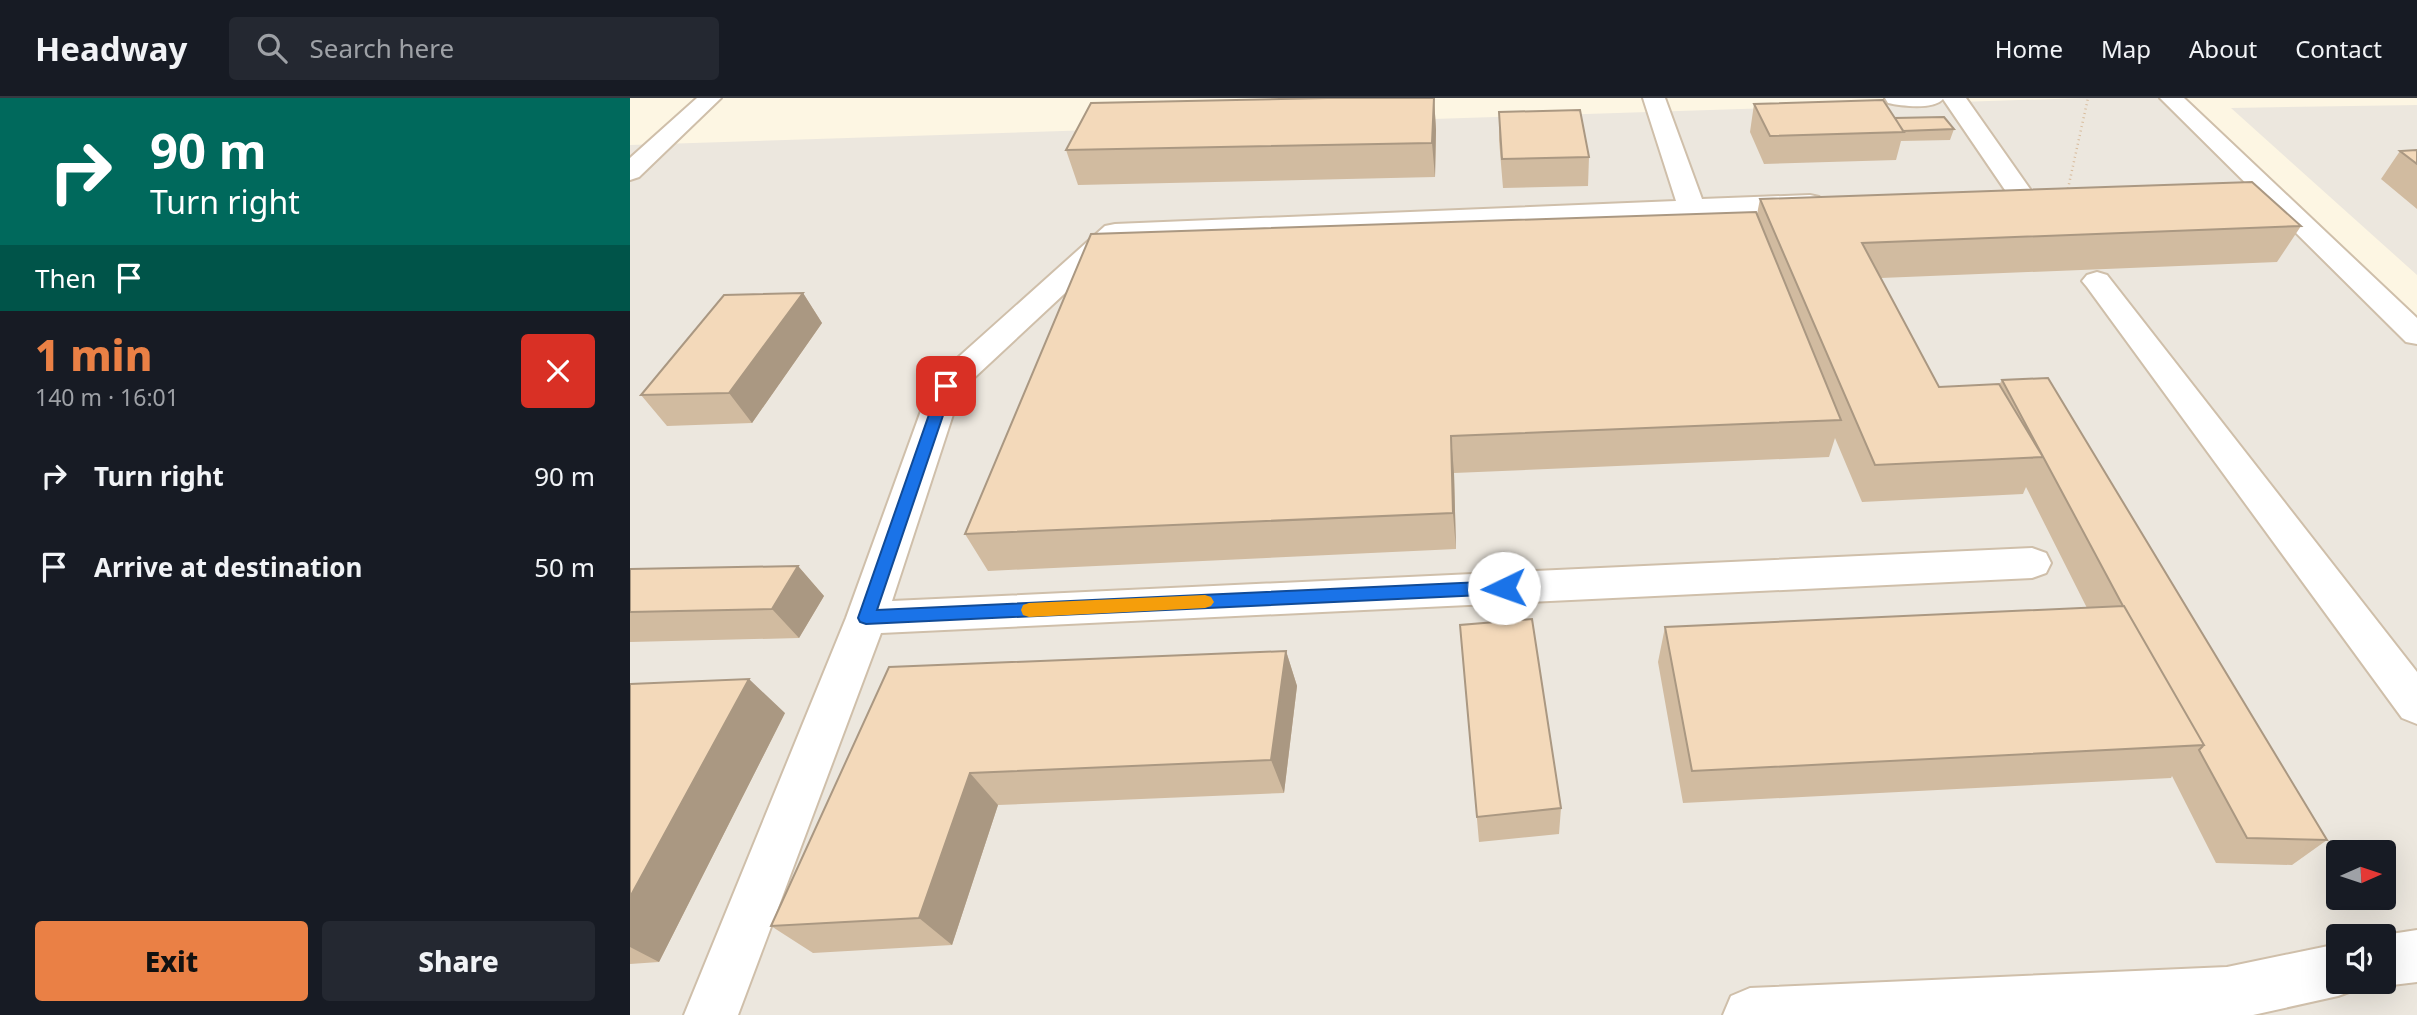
<!DOCTYPE html>
<html lang="en">
<head>
<meta charset="utf-8">
<style>
  :root { --surface:#171b24; --page:#242831; --text:#f1f3f6; --muted:#9ea1a6; --line:#363941; --accent:#ea8045 }
  body { margin:0; font-family:"Noto Sans",sans-serif; background:var(--page); color:var(--text); height:100vh; display:flex; flex-direction:column; font-size:26px; white-space:nowrap }
  * { box-sizing:border-box; margin:0 }
  p { font-size:23px; color:var(--muted) }
  .icon { flex:none; width:38px; height:38px; fill:none; stroke:currentColor; stroke-width:2; stroke-linecap:round; stroke-linejoin:round }
  .map { position:relative; flex:1; overflow:hidden }
  .sheet { display:flex; flex-direction:column; background:var(--surface); width:630px }
  .sheet>* { flex:none }
  .banner { background:#00695c; color:#fff; overflow:hidden }
  .needle { width:46px; rotate:87deg }
  .tools { position:absolute; left:1696px; top:742px; display:grid; gap:14px }
  .tools a { display:grid; place-items:center; width:70px; height:70px; border-radius:7px; background:var(--surface); box-shadow:0 7px 28px #0002; font-size:35px }
  .pin { position:absolute; display:grid; place-items:center; width:60px; height:60px; color:#fff; margin:-30px; border-radius:14px; box-shadow:0 4px 10px #0006 }
  .me { position:absolute; width:77px; margin:-38px; rotate:267deg; stroke-linejoin:round; filter:drop-shadow(0 0 5px #0008) }
  .turn { display:flex; align-items:center; gap:24px; height:147px; padding:0 35px; font-size:32px }
  .turn .icon { width:91px; height:91px; stroke-width:2.5 }
  .turn b { display:block; font-size:49px; line-height:60px }
  .then { display:flex; align-items:center; height:66px; padding:0 35px; background:#0003; gap:14px; font-size:26px }
  .round { display:grid; place-items:center; flex:none; width:74px; height:74px; border-radius:7px; background:var(--page) }
  .headline { display:flex; align-items:center; justify-content:space-between; height:119px; padding:0 35px }
  h1 { font-size:42px; font-weight:800; line-height:52px; color:var(--accent) }
  .button { display:flex; gap:14px; margin-top:auto; padding:14px 35px }
  .button a { flex:1; height:80px; border-radius:7px; background:var(--accent); color:#111; font-size:28px; font-weight:800; line-height:80px; text-align:center }
  .button a+a { background:var(--page); color:var(--text) }
  ul { padding:0; list-style:none }
  li { display:flex; align-items:center; gap:21px; height:91px; padding:0 35px }
  li div { flex:1 }
  li b { display:block; font-size:26px }
  li em { font-style:normal }
  header { display:flex; align-items:center; gap:42px; box-sizing:border-box; height:98px; padding:0 35px; background:var(--surface); border-bottom:2px solid var(--line) }
  header strong { font-size:33px }
  nav { display:flex; gap:38px; margin-inline-start:auto; font-size:24px }
  .search { width:490px; height:63px; background:var(--page); display:flex; align-items:center; gap:18px; box-sizing:border-box; padding:0 24px; border-radius:7px; color:var(--muted); font-size:26px }
  main { display:flex; flex:1; min-height:0 }
  .map>svg:first-child { display:block }
  .industrial { fill:#ece7de; fill-rule:evenodd }
  .lines { fill:none; stroke-linecap:round; stroke-linejoin:round }
  .minor-casing { stroke:#cfbfaa; stroke-width:4 }
  .path { stroke:#d8bc9d; stroke-width:2.5; stroke-dasharray:1 3.5; stroke-linecap:butt }
  .minor { fill:#fff; fill-rule:evenodd }
  .wall { fill:#d1bba0 }
  .shaded-wall { fill:#aa9882 }
  .building { fill:#f3d9ba; stroke:#aa9882; stroke-width:2 }
  .route { fill:#1a73e8; stroke:#114b97; stroke-width:2 }
  .slow { fill:#f59e0b }
</style>
</head>
<body>
<header>
<strong>Headway</strong>
<div class="search"><svg class="icon" aria-label="search" viewBox="0 0 24 24"><circle cx="10" cy="10" r="6"/><path d="M15 15l6 6"/></svg>Search here</div>
<nav><a>Home</a><a>Map</a><a>About</a><a>Contact</a></nav>
</header>
<main>
<section class="sheet">
<div class="banner">
<div class="turn"><svg class="icon" aria-label="right" viewBox="0 0 24 24"><path d="M7 20v-9h11M14 6l5 5-5 5"/></svg><div><b>90 m</b>Turn right</div></div>
<div class="then">Then<svg class="icon" aria-label="arrive" viewBox="0 0 24 24"><path d="M6 21V4h12l-3 4 3 4H6"/></svg></div>
</div>
<div class="headline"><div><h1>1 min</h1><p>140 m · 16:01</p></div><a class="round" style="background:#d93025;color:#fff"><svg class="icon" aria-label="close" viewBox="0 0 24 24"><path d="M6 6l12 12M18 6L6 18"/></svg></a></div>
<ul>
<li><svg class="icon" aria-label="right" viewBox="0 0 24 24"><path d="M7 20v-9h11M14 6l5 5-5 5"/></svg><div><b>Turn right</b></div><em>90 m</em></li>
<li><svg class="icon" aria-label="arrive" viewBox="0 0 24 24"><path d="M6 21V4h12l-3 4 3 4H6"/></svg><div><b>Arrive at destination</b></div><em>50 m</em></li>
</ul>
<div class="button"><a>Exit</a><a>Share</a></div>
</section>
<div class="map">
<svg width="1787" height="917" viewBox="0 0 1787 917">
  <rect width="100%" height="100%" fill="#fdf6e3"/>
  <path class="industrial" d="M1454 0H1528L1787 244V917H0V47ZM1708 754H1754V800H1708ZM1708 838H1754V884H1708Z
    M1787 7V177L1601 10Z"/>
  <g class="lines">
    <defs>
      <path id="minor" d="M67 0H91L9 79 0 82V60Z
        M1013 0H1035L1072 101 1180 97 1189 99 1193 105 1189 111 1180 113 492 142 331 292 262 503 1402 450 1416 455 1421 465 1416 475 1402 480 251 535 108 917H54L216 520 300 288 304 281 475 128 485 126 1046 103Z
        M1255 0H1336L1412 108 1408 114 1399 116 1390 114 1313 1C1303 12 1272 8 1258 5Z
        M1530 0H1554L1787 220V246L1776 244Z
        M1467 174 1477 177 1787 574V626L1772 620 1457 189 1452 183 1457 177Z
        M1787 832V884L1754 888 1744 884H1754V838H1748Z
        M1708 846V884H1729L1727 891 1708 898 1623 917H1093L1101 898 1120 890 1597 869Z"/>
    </defs>
    <use href="#minor" class="minor-casing"/>
    <path class="path" d="M1437 95 1458 0"/>
    <use href="#minor" class="minor"/>
  </g>
  <path class="wall" d="M804 0 806 32 805 79 448 87 436 52Z
    M1124 6 1265 20 1324 31 1320 42 1271 43 1266 62 1134 66 1120 34Z
    M869 14 959 59 958 88 873 90 869 42Z
    M1787 52V111L1751 81 1770 53Z
    M1130 101 1671 128 1647 164 1251 180 1309 289 1369 287 1372 282 1697 742 1662 767 1586 765 1542 678 1541 680 1053 705 1028 564 1035 529 1457 510 1396 389 1393 396 1232 404 1205 340 1199 359 824 375 826 451 358 473 335 436 1127 116Z
    M173 195 192 225 122 325 37 328 11 297Z
    M168 468 194 498 169 540 0 544V471Z
    M830 527 931 710 929 736 849 744Z
    M656 553 667 588 654 695 368 707 322 847 183 855 141 828 259 569Z
    M0 586 155 615 29 864 0 866Z"/>
  <path class="shaded-wall" d="M804 0 806 32 805 79 802 45Z
    M173 195 192 225 122 325 99 295Z
    M821 338 824 375 826 451 823 415Z
    M168 468 194 498 169 540 142 511Z
    M656 553 667 588 654 695 641 662Z
    M119 581 155 615 29 864 0 849V799Z
    M340 675 368 707 322 847 289 820Z"/>
  <path class="building" d="M697 0H804L802 45 436 52 461 5Z
    M1253 2 1274 34 1140 38 1124 6Z
    M950 12 959 59 872 61 869 14Z
    M1314 19 1324 31 1273 33 1265 20Z
    M1787 52V66L1770 53Z
    M1622 84 1671 128 1232 145 1309 289 1369 286 1413 359 1245 367 1130 101Z
    M1126 114 1211 322 821 338 823 415 335 436 461 136Z
    M173 195 99 295 11 297 94 197Z
    M1418 280 1697 742 1617 740 1569 652 1574 647 1494 508H1493L1372 282Z
    M168 468 142 511 0 514V471Z
    M1494 508 1574 647 1062 673 1035 529Z
    M902 521 931 710 847 719 830 527Z
    M656 553 641 662 340 675 289 820 141 828 259 569Z
    M119 581 0 799V586Z"/>
  <path class="route" d="M316 284 323 288 247 512 874 483 882 490 874 496 236 526 230 524 228 520 309 288Z"/>
  <path class="slow" d="M575 497 581 499 584 504 581 508 575 510 399 519 393 517 391 512 393 507 399 505Z"/>
</svg>
<div class="tools">
<a><svg class="needle" viewBox="-14 -14 28 28"><path d="M0-13l5 13h-10z" fill="#e53935"/><path d="M0 13l5-13h-10z" fill="#9ea1a6"/></svg></a>
<a><svg class="icon" aria-label="sound" viewBox="0 0 24 24"><path d="M4 9h4l5-4v14l-5-4H4zM17 9q2 3 0 6"/></svg></a>
</div>
<div class="pin" style="left:316px;top:288px;background:#d93025"><svg class="icon" aria-label="arrive" viewBox="0 0 24 24"><path d="M6 21V4h12l-3 4 3 4H6"/></svg></div>
<svg class="me" style="left:874px;top:490px" viewBox="-20 -20 40 40"><circle r="19" fill="#fff"/><path d="M0-13L10 11 0 6-10 11z" fill="#1a73e8"/></svg>
</div>
</main>
</body>
</html>
